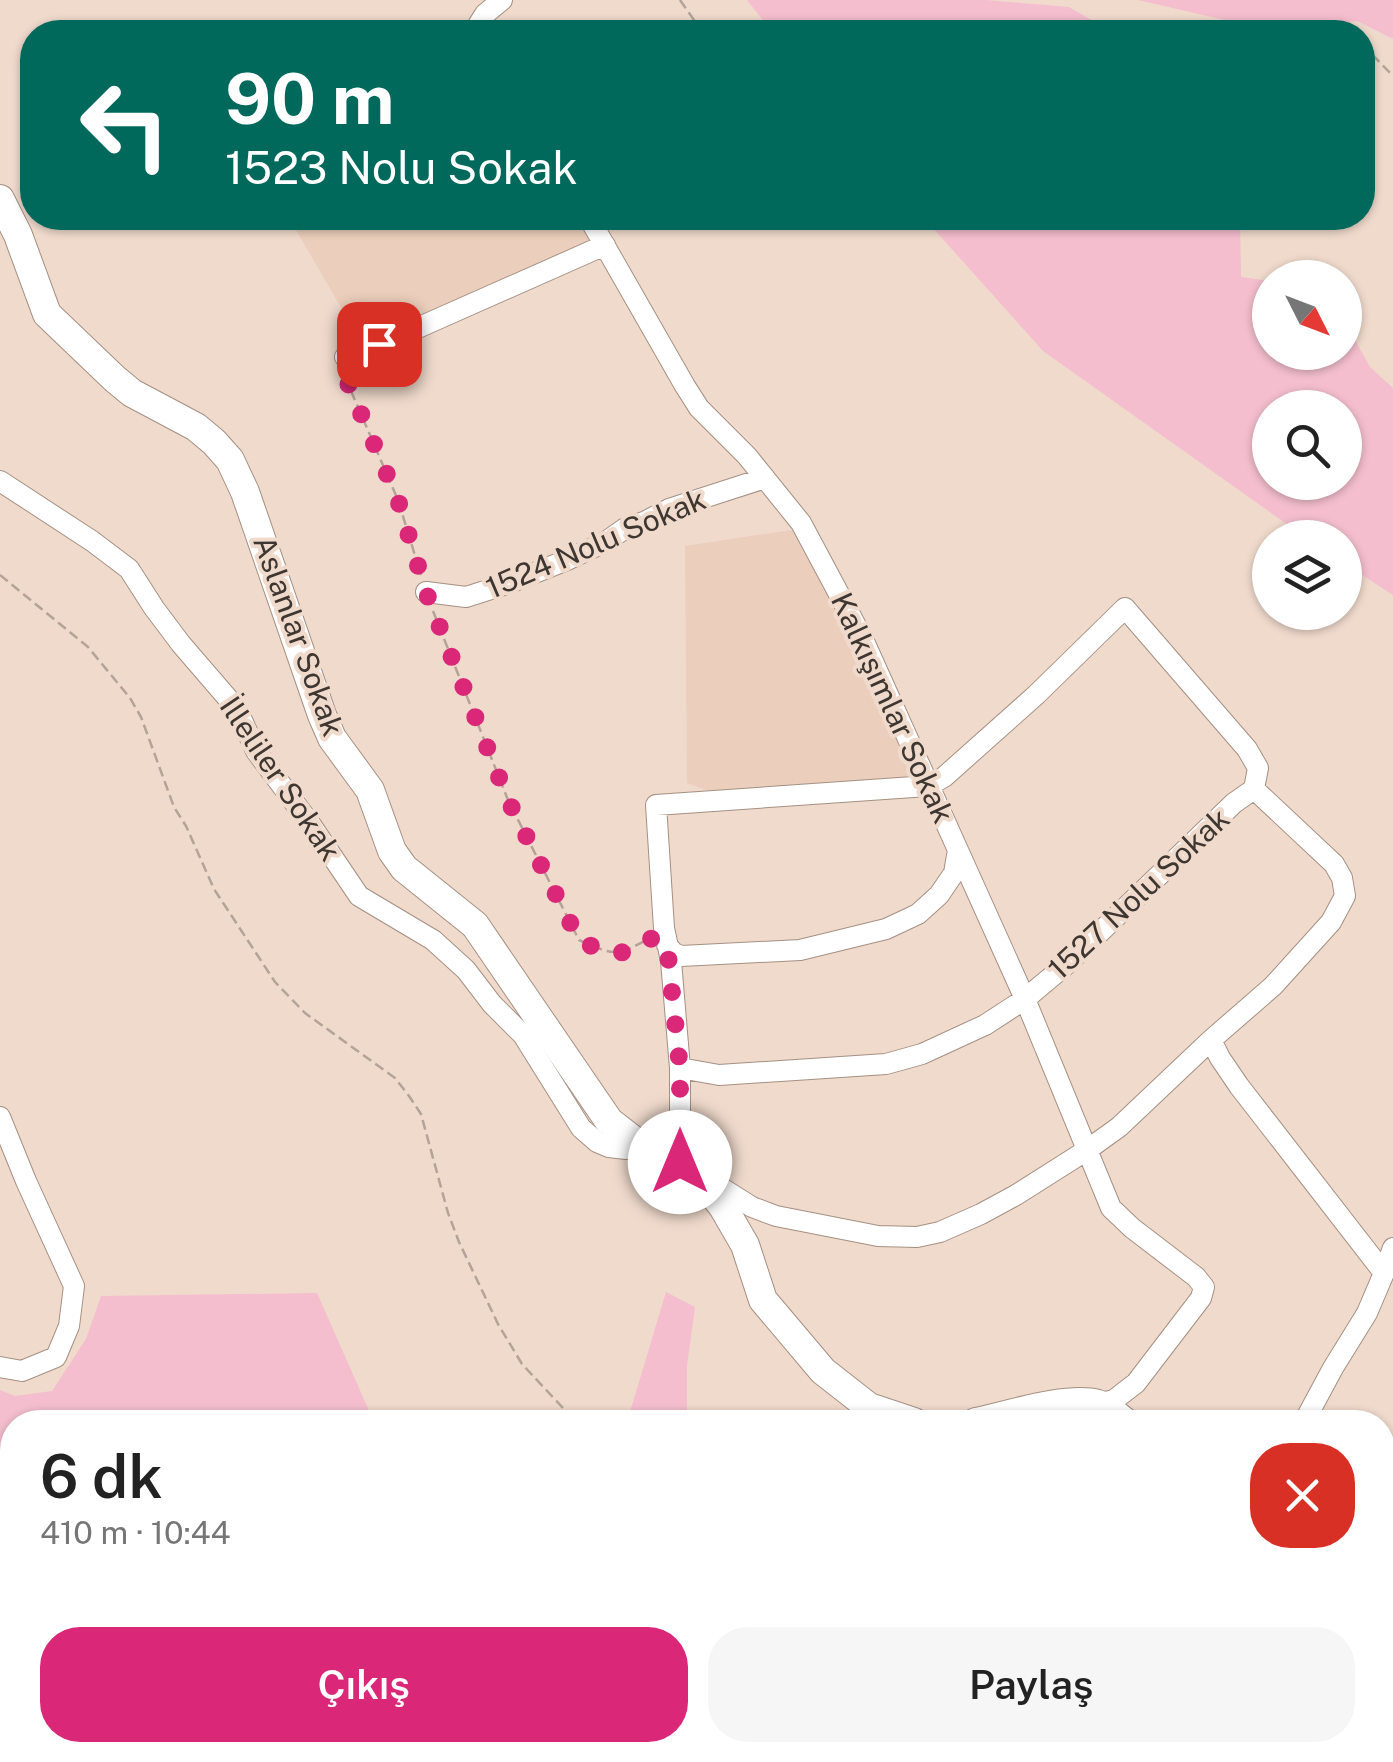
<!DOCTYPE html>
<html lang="tr">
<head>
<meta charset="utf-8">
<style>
  :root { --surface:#fff; --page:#f6f6f6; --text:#222; --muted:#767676; --accent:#db2777 }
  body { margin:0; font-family:"Public Sans",sans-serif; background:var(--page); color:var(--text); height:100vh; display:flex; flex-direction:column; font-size:38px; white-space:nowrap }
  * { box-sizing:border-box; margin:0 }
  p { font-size:32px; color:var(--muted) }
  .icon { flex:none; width:55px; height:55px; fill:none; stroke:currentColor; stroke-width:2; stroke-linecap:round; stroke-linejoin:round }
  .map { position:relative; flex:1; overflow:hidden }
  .panel { position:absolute; left:0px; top:1410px; width:1395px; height:352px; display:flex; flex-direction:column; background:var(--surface); border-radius:40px 40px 0 0; box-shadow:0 2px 8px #0004 }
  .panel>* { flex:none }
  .top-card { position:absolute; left:20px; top:20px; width:1355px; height:210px; border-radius:40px; box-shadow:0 2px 8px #0004; background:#00695c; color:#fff; overflow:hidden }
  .needle { width:65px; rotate:132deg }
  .fabs { position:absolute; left:1252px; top:260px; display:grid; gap:20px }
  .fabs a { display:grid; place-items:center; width:110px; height:110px; border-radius:50%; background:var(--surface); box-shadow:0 2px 8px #0004; font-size:50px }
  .pin { position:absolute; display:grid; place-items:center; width:85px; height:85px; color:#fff; margin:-42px; border-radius:20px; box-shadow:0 5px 15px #0006 }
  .me { position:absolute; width:110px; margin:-55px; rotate:0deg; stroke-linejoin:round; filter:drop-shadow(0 0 8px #0008) }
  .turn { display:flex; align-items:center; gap:35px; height:210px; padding:0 40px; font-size:45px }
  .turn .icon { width:130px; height:130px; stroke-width:2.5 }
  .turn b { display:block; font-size:70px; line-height:85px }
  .round { display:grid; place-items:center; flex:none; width:105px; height:105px; border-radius:40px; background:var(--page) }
  .headline { display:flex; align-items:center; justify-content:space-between; height:170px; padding:0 40px }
  h1 { font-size:60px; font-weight:600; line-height:75px }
  .cta { display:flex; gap:20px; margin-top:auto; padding:20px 40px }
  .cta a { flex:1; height:115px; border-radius:40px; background:var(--accent); color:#fff; font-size:40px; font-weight:600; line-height:115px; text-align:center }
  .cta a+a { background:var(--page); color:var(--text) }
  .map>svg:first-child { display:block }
  .built { fill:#ebcebb }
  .green { fill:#f4bece; fill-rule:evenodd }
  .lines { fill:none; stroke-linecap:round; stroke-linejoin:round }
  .street-casing { stroke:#a59083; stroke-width:22 }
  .secondary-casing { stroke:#a59083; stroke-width:30 }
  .path { stroke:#b4a398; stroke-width:2.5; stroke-dasharray:10 5; stroke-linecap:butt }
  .street { stroke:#fff; stroke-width:20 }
  .secondary { stroke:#fff; stroke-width:28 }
  .route { stroke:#db2777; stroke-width:18; stroke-dasharray:0 32.4 }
  .labels { text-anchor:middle; stroke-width:8; stroke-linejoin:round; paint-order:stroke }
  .street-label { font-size:30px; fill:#3e3630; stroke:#f0dacc }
</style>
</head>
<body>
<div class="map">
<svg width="1393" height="1762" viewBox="0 0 1393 1762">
  <rect width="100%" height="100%" fill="#f0dacc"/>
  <path class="built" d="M289 218H577L593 246 363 345Z
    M798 529 837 587 917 781 729 799 687 783 685 546Z"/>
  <path class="green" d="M747 0H986L1069 7 1112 32H772Z
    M1138 0H1393V39L1357 21 1272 31Z
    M924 218H1240L1241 277 1270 281V352H1345V322L1370 367 1393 388V595L1345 564V538L1305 537 1043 351ZM1270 408H1345V482H1270Z
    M666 1292 695 1307 687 1366V1422H627Z
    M317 1293 374 1422H12V1750H1100L1098 1762H0V1390L15 1396 52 1391 86 1339 101 1296Z
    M1385 1612 1393 1613V1762H1174L1185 1750H1382V1613Z"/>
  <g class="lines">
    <defs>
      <path id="street" d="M479 32 478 25 485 14 502 0
        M589 218 685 386 699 408 747 456 801 523 863 639 1025 999 1111 1208 1132 1228 1196 1277 1204 1287 1201 1298 1136 1383 1114 1400 1098 1404
        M345 357 413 330 605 245
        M0 481 92 541 129 569 154 608 181 644 237 709 256 751 309 822 359 896 433 940 466 970 492 1004 523 1035 581 1128 597 1142 609 1147 626 1149 641 1146
        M426 592 466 597 507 584 567 560 607 541 624 529 644 522 669 509 765 478
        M667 945 674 953 681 956 800 950 886 929 918 914 939 895 954 873 958 850
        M1211 1040 1220 1058 1239 1086 1384 1273 1367 1313 1333 1368 1304 1422
        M680 1068 719 1075 886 1064 922 1054 985 1025 1025 999 1068 963 1234 803 1254 789
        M0 1117 26 1181 74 1286 69 1326 56 1357 22 1371 0 1367
        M680 1162V1068L671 961 664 928 656 805 928 786 944 777 1036 695 1125 608 1247 749 1258 768 1254 789 1334 864 1342 878 1345 896 1331 922 1273 986 1211 1040 1119 1127 1087 1150 1016 1195 981 1214 940 1232 917 1237 878 1236 776 1216 752 1207 706 1178
        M1384 1273 1393 1248
        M0 1721 12 1745"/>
      <path id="secondary" d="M0 199 18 235 47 314 115 379 132 393 196 427 214 442 230 460 245 492 322 715 332 738 370 790 392 851 404 868 475 925 609 1121 641 1146 680 1162 699 1176 723 1207 745 1245 763 1300 823 1371 869 1407 914 1422
        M976 1422C1009 1415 1066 1396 1098 1404 1108 1407 1117 1416 1125 1422
        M1382 1512H1393"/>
    </defs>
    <use href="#street" class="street-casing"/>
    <use href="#secondary" class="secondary-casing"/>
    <path class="path" d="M680 0 694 20 707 32
      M1346 32 1349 30 1351 32
      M1362 44 1393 76
      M1341 218V220
      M345 377 398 500 421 575
      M0 575 88 647 130 698 141 717 174 807 186 826 214 889 275 982 305 1013 395 1078 409 1096 421 1114 448 1213 459 1242 498 1324 522 1364 576 1422
      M433 611 508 800 579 940C615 956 615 956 649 939
      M1142 1750 1149 1762"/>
    <use href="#street" class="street"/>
    <use href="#secondary" class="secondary"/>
  </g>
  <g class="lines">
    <path class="route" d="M379 344 345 357 344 374 398 500 426 592 508 800 579 940C590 945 605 954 617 953 639 952 647 927 667 945L680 1068V1162"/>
  </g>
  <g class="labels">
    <g class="street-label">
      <text transform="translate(596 544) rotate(-23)" y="10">1524 Nolu Sokak</text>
      <text transform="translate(298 636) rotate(70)" y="10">Aslanlar Sokak</text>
      <text transform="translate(892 708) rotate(65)" y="10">Kalkışımlar Sokak</text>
      <text transform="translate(280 779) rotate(56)" y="10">İlleliler Sokak</text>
      <text transform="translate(1139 894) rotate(-43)" y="10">1527 Nolu Sokak</text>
    </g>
  </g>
</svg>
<div class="fabs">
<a><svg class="needle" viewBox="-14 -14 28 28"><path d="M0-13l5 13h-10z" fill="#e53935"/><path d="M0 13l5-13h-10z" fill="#767676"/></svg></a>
<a><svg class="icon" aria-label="search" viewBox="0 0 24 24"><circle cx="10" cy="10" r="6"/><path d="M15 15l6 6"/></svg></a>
<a><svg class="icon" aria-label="layers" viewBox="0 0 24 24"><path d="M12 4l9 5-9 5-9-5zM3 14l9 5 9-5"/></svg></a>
</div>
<div class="pin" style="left:379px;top:344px;background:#d93025"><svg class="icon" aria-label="arrive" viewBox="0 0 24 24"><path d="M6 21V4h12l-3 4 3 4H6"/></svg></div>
<svg class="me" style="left:680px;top:1162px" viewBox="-20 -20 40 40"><circle r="19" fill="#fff"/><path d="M0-13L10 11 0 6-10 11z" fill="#db2777"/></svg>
<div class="top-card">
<div class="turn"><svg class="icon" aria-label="left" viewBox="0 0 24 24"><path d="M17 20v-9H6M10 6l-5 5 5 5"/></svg><div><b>90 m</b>1523 Nolu Sokak</div></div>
</div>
<section class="panel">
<div class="headline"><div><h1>6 dk</h1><p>410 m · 10:44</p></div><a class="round" style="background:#d93025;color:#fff"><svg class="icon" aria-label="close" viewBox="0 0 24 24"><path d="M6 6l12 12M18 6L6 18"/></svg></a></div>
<div class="cta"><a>Çıkış</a><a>Paylaş</a></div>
</section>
</div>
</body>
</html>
